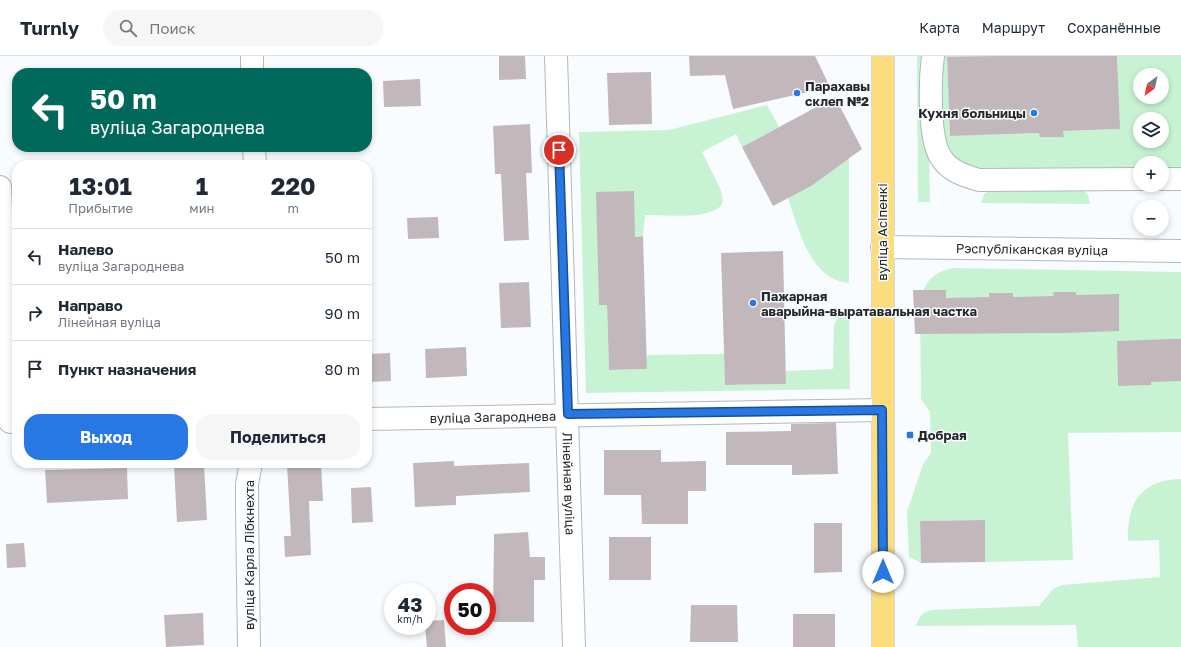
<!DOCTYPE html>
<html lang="ru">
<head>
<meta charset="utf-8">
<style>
  :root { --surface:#fff; --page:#f6f6f7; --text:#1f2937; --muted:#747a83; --line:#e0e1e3; --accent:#2778e3 }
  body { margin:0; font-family:"Golos Text",sans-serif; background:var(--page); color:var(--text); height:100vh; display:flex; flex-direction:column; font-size:15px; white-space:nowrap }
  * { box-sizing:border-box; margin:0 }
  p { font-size:13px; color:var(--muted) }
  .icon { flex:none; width:22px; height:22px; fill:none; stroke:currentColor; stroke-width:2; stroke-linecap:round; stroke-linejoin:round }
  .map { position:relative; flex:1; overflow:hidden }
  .drawer { position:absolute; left:12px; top:104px; width:360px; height:308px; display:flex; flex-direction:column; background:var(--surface); border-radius:16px; box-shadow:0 2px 6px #0003 }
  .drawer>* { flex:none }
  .banner { position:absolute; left:12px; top:12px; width:360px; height:84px; border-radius:16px; box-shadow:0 2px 6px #0003; background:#00695c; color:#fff; overflow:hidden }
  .needle { width:26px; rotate:213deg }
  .fabs { position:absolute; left:1133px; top:12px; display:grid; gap:8px }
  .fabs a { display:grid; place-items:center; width:36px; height:36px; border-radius:50%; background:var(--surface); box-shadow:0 2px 6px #0003; font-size:20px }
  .speed { position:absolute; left:384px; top:527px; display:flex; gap:8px; font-size:20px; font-weight:700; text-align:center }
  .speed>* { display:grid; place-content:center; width:52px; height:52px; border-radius:50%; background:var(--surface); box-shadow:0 2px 6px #0003; line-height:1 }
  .speed small { font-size:10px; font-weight:400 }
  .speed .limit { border:6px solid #d22; background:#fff; color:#111 }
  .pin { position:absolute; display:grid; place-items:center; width:34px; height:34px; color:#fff; margin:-17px; border:2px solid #fff; border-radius:50%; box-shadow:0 1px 4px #0007 }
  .me { position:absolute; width:44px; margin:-22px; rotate:0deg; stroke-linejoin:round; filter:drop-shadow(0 0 3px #0008) }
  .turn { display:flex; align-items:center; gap:14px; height:84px; padding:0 12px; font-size:18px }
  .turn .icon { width:52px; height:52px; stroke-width:2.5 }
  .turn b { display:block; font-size:28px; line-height:34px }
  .eta { display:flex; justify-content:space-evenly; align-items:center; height:68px; text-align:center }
  .eta b { font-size:24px; font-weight:700; line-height:28px }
  .cta { display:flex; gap:8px; margin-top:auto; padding:8px 12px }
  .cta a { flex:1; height:46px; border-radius:16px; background:var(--accent); color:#fff; font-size:16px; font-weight:700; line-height:46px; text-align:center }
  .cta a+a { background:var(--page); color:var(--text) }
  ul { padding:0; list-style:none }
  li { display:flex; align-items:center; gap:12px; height:56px; padding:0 12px; border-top:1px solid var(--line) }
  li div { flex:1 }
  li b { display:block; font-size:15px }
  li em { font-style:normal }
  header { display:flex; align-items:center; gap:24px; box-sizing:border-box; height:56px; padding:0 20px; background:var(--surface); border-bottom:1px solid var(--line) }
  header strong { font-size:19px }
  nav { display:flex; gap:22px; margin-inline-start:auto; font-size:14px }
  .search { width:280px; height:36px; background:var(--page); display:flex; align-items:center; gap:10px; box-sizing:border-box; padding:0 14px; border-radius:16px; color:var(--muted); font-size:15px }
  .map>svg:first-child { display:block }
  .green { fill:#c7f3d3; fill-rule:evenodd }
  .building { fill:#c2b8bb }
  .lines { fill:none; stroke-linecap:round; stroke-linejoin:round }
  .minor-casing { stroke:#b2b8bf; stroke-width:24 }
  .major-casing { stroke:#d8d8d9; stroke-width:24 }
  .minor { stroke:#fff; stroke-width:22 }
  .major { stroke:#fbdd7e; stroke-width:22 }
  .route-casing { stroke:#194e94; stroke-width:10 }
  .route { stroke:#2778e3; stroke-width:7 }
  .poi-dot { fill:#2778e3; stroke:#f9fcfe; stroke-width:1.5 }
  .labels { text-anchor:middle; stroke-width:3; stroke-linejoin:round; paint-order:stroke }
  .poi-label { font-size:13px; font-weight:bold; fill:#25272a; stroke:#f9fcfe; text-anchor:start }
  .street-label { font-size:13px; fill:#25272a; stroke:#f9fcfe }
</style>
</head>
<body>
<header>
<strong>Turnly</strong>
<div class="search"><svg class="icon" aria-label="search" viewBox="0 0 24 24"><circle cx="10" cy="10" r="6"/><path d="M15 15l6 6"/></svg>Поиск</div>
<nav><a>Карта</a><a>Маршрут</a><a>Сохранённые</a></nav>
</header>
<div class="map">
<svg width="1181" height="591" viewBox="0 0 1181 591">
  <rect width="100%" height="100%" fill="#f9fcfe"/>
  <path class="green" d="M917 0H927L930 146H918Z
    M940 0H991L947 2 950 80 1039 77 1040 81H1063V75L1119 73 1117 0H1181V116H1162V107H1140V116H990L967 112 943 91ZM1140 19H1162V41H1140ZM1140 63H1162V85H1140Z
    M767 49 779 71 742 91 736 78 702 96 721 134 723 145 721 150C705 164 666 159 645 159L643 180 598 182 599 249H607L609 314 647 313V299L724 298 725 329 786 328V315L833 313 834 269 840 257 849 254 850 333 586 337 579 76 669 74Z
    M849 102V227C810 224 798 172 788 142Z
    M1081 131 1088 139 1090 148 981 147 984 138 989 134Z
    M953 212 1181 216V376L1068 377 1073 504 985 506V464L920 465 921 507 909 501 907 456 923 408 931 397 930 356 921 343 920 249C923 227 931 217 953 212Z
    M1181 423V591H1078L1076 569 916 570C919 561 921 557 931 554L1039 550 1053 533 1062 529 1160 521 1159 484 1128 485C1127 447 1140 424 1181 423Z"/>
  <path class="building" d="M499 0H525L526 23 499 24Z
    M689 0H815L830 31 733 53 725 19 690 20Z
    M992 0H1117L1120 73 1063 75 1064 81H1040L1039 77 950 80 947 1Z
    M651 16 652 68 609 69 607 17Z
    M420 23 421 50 384 51 383 25Z
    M835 41 862 93 811 130 773 150 742 91Z
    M530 68 532 117H526L529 184 504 185 501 118H495L493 70Z
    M634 135 635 181 643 180 647 313 609 314 607 249H599L596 136Z
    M438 161 439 182 408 183 407 162Z
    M783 195 786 328 725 329 721 197Z
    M529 226 531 271 501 272 499 227Z
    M913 234H946V242L989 241V237H1013V241L1054 240 1053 236H1076V239L1119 238V275L1065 277 915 278Z
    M1170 283H1181V325L1151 326V329L1118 330 1117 285Z
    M466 291 467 320 426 322 425 293Z
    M390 297 391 325 367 326V298Z
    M836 367 838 418 792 419V409H726V376L791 375V368Z
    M604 394H661V406L706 405V435H688V468H642L641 439H604Z
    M454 405V410L529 407 530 436 456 440V449L415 451 413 407Z
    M299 407H321L323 445H309L311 499 285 501 284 480H291L287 408Z
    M204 409 207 464 177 466 174 410Z
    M127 412 128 443 47 447 45 414Z
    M371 431 373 466 352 467 351 432Z
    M985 464V506L921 507 920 465Z
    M814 467H842V516L814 517Z
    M528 476 530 501H545V524H534V566H493L494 478Z
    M609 481H651V524H609Z
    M24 487 26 511 7 512 6 488Z
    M691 549H737L738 586H690Z
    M203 557 204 589 166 591 164 559Z
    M793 558H835V591H793Z
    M444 564 446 591H427L425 570H427V565Z"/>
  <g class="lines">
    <defs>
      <g id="minor">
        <path d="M252 0V17"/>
        <path id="s1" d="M556 0 574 591"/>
        <path d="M933 0C930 23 928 85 942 103 950 115 965 120 979 124L1140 123"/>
        <path d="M254 91 255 109"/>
        <path d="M1162 123H1181"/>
        <path d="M0 131 10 366"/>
        <path id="s2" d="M882 191 1181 195"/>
        <path id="s3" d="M367 363 882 354"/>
        <path d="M249 591 247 453V428L251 407"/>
      </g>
      <path id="major" d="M883 0V591"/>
    </defs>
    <use href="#minor" class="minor-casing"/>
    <use href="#major" class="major-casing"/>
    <use href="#minor" class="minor"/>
    <use href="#major" class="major"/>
  </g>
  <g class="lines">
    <defs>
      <path id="route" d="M559 94 568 358 882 354 883 516"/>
    </defs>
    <use href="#route" class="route-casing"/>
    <use href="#route" class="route"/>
  </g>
  <g class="poi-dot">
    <circle cx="797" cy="37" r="4"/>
    <circle cx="1034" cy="57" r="4"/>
    <circle cx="753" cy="247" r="4"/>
    <rect x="906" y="375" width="8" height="8" rx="2"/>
  </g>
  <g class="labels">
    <g class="poi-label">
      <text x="805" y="35">Парахавы<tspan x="805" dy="15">склеп №2</tspan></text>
      <text x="1026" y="62" text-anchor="end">Кухня больницы</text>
      <text x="761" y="245">Пажарная<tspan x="761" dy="15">аварыйна-выратавальная частка</tspan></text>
      <text x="918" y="384">Добрая</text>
    </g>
    <g class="street-label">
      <text transform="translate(882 176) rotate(-90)" y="5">вуліца Асіпенкі</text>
      <text dy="5" stroke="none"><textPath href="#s2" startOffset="150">Рэспубліканская вуліца</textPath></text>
      <text dy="5" stroke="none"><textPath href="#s3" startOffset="126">вуліца Загароднева</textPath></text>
      <text dy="5" stroke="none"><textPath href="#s1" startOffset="428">Лінейная вуліца</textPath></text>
      <text transform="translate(249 499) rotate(-90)" y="5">вуліца Карла Лібкнехта</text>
    </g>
  </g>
</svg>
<div class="fabs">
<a><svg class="needle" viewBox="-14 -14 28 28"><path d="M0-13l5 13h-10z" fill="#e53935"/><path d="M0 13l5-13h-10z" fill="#747a83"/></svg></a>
<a><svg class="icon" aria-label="layers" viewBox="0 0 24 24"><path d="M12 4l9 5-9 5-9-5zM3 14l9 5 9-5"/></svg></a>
<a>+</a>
<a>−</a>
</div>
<div class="speed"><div>43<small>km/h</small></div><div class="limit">50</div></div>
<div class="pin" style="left:559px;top:94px;background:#d93025"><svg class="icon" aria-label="arrive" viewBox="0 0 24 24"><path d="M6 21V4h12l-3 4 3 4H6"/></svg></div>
<svg class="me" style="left:883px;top:516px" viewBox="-20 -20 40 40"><circle r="19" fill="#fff"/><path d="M0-13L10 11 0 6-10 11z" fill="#2778e3"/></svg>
<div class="banner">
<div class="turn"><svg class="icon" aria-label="left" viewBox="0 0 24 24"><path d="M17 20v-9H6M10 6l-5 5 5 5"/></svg><div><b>50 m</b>вуліца Загароднева</div></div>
</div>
<section class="drawer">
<div class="eta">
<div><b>13:01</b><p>Прибытие</p></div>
<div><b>1</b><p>мин</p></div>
<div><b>220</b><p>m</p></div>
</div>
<ul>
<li><svg class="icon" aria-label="left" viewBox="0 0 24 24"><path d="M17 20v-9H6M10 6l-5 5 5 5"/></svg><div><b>Налево</b><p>вуліца Загароднева</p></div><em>50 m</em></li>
<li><svg class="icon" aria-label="right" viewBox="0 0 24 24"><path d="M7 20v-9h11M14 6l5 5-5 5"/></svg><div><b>Направо</b><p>Лінейная вуліца</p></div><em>90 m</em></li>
<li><svg class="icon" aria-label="arrive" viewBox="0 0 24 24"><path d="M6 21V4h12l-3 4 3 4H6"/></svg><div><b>Пункт назначения</b></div><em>80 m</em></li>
</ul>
<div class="cta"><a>Выход</a><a>Поделиться</a></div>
</section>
</div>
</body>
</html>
